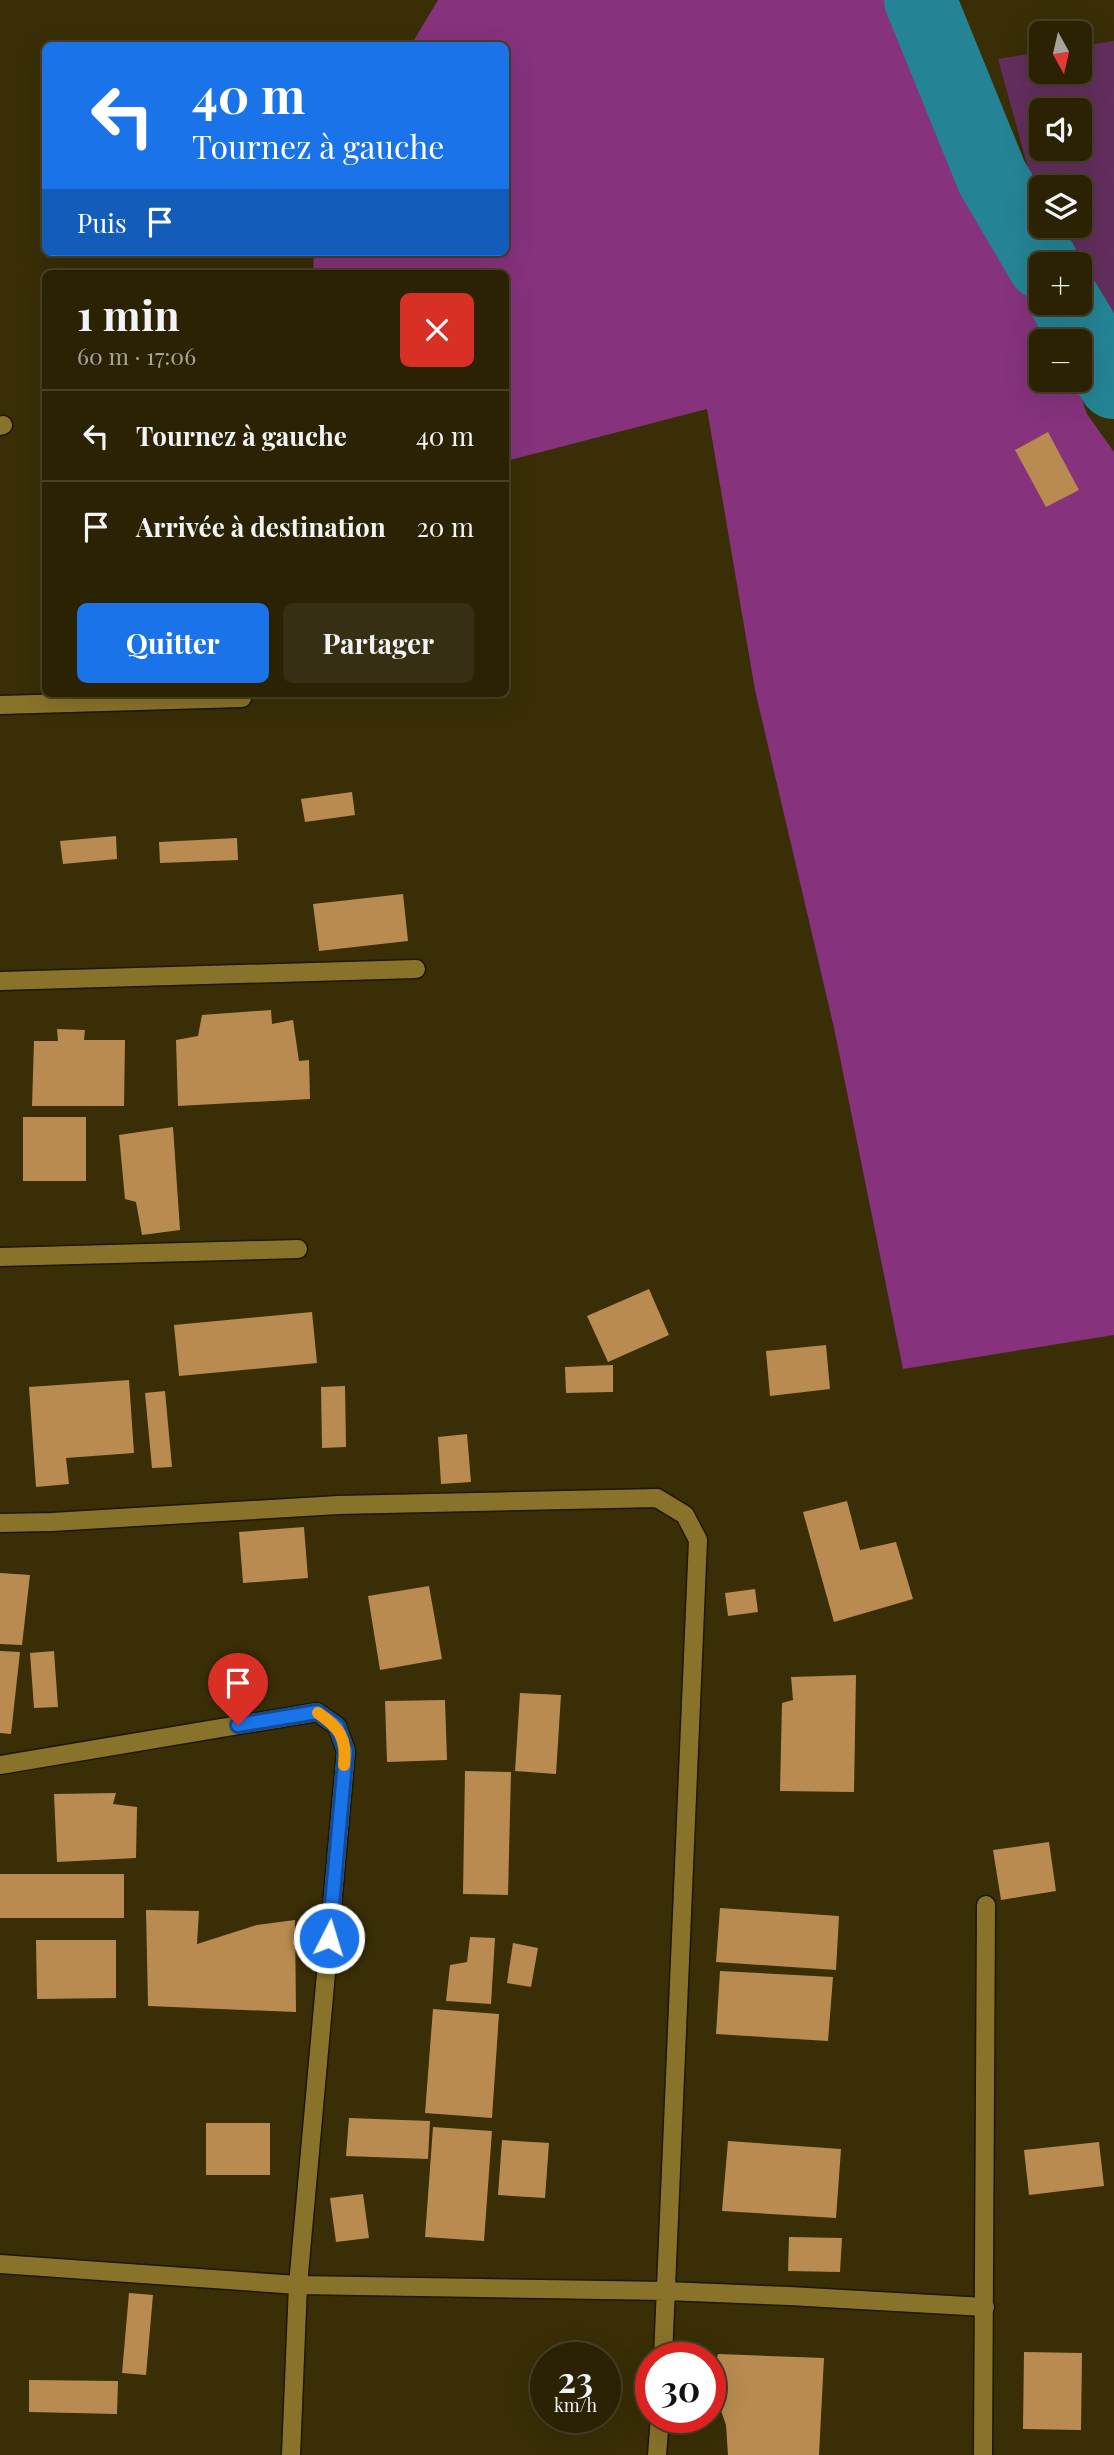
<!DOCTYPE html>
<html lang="fr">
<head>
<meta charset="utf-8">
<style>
  :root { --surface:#2b2204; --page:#372f13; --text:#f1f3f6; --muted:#a6a49a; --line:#473f26; --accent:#1a73e8 }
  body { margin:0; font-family:"Playfair Display",serif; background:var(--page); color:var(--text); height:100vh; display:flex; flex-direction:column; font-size:26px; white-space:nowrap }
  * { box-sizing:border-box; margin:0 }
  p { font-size:23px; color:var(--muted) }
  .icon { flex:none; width:38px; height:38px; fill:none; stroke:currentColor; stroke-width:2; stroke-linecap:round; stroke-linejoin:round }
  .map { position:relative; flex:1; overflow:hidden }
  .details { position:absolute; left:42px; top:270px; width:467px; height:427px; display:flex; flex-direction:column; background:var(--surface); border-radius:10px; box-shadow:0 7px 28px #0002,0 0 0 2px var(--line) }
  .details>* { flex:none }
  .guide { position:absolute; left:42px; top:42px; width:467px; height:214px; border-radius:10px; box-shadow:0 7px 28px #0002,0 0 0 2px var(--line); background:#1a73e8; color:#fff; overflow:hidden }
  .needle { width:46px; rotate:172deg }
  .controls { position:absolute; left:1029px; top:21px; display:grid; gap:14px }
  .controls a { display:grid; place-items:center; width:63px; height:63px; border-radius:10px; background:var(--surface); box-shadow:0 7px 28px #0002,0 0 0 2px var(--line); font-size:35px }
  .speed { position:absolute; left:530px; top:2342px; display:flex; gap:14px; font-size:35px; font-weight:700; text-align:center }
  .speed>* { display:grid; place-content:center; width:91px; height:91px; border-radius:50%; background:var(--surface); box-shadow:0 7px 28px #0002,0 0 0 2px var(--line); line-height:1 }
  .speed small { font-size:18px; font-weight:400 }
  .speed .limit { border:10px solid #d22; background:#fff; color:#111 }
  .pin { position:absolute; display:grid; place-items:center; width:60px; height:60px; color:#fff; margin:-72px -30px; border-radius:50% 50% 50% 0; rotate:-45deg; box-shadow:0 0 7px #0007 }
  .pin .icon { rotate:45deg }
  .me { position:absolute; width:77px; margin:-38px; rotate:5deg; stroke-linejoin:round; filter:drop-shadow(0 0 5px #0008) }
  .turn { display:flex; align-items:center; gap:24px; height:147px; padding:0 35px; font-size:32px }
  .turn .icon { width:91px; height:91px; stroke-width:2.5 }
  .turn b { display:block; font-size:49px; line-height:60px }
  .then { display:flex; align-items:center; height:66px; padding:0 35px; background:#0003; gap:14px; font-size:26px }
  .round { display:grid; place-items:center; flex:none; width:74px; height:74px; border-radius:10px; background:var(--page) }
  .headline { display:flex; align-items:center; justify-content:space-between; height:119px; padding:0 35px }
  h1 { font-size:42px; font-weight:700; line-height:52px }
  .primary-button { display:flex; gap:14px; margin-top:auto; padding:14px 35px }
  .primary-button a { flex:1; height:80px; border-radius:10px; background:var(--accent); color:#fff; font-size:28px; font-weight:700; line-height:80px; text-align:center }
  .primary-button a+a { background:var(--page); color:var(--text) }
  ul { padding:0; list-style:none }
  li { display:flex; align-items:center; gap:21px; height:91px; padding:0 35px; border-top:2px solid var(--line) }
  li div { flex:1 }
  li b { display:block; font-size:26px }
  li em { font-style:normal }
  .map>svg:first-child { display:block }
  .green { fill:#632e5d; fill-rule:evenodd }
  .forest { fill:#86327d }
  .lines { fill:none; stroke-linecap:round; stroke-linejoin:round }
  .river { stroke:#248495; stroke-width:72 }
  .building { fill:#b98b50 }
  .minor-casing { stroke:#1d1602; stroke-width:21 }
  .minor { stroke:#89732a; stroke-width:18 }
  .route-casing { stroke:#114b97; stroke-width:18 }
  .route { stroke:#1a73e8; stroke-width:12 }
  .slow { stroke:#f59e0b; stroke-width:12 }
</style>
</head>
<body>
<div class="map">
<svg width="1114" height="2455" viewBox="0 0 1114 2455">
  <rect width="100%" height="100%" fill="#392e06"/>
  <path class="green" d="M1114 41V350L1080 287V264H1067L1046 226H1080V187H1041V215L998 59 1041 52V72H1080V46ZM1041 110H1080V149H1041Z"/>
  <path class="forest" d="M438 0H900L932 71 963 179 1041 292V303H1046L1061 341H1041V380H1075L1087 414 1114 452V1335L903 1369 834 1028 755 690 707 409 506 461V273H313L314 252H506V46L411 45Z"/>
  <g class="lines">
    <path class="river" d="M920 0 992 177 1043 264
      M1066 303 1114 383"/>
  </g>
  <path class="building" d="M1048 432 1079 490 1046 507 1015 450Z
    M352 792 355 815 305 822 301 799Z
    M116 836 117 859 63 864 60 841Z
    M237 838 238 860 160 863 159 842Z
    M403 894 408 941 319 951 313 904Z
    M271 1010 272 1024 293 1020 299 1061 309 1060 310 1099 178 1106 176 1040 198 1036 202 1015Z
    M57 1029 85 1030 84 1040H125L124 1106H32L34 1041H58Z
    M23 1117H86V1181H23Z
    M173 1127 180 1230 142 1235 136 1202 125 1199 119 1135Z
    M649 1289 669 1335 608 1362 587 1316Z
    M312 1312 317 1363 179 1376 174 1325Z
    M826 1345 830 1389 770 1396 766 1351Z
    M613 1365V1392L566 1393 565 1367Z
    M129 1380 134 1453 66 1458 69 1484 36 1487 29 1387Z
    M345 1386 346 1447 322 1448 321 1387Z
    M165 1391 172 1467 152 1468 145 1393Z
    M467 1434 471 1482 441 1484 438 1437Z
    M847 1501 860 1550 896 1542 913 1599 834 1622 803 1512Z
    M304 1527 308 1578 243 1583 239 1532Z
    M0 1573 30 1575 22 1645 0 1644Z
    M429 1586 442 1659 380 1670 368 1596Z
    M755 1589 758 1612 728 1616 725 1593Z
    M0 1651 20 1652 11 1734 0 1733Z
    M54 1651 58 1707 34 1708 30 1653Z
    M856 1675 854 1792 780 1791 782 1703 793 1700 791 1677Z
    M520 1693 561 1695 556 1774 515 1771Z
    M445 1700 447 1760 387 1762 385 1701Z
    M465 1771 511 1772 508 1895 463 1894Z
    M116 1793 113 1804 137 1807 136 1858 57 1862 54 1794Z
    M1049 1842 1056 1891 1001 1900 993 1850Z
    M0 1874H124V1918H0Z
    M720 1908 839 1916 836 1970 716 1962Z
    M146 1910 199 1911 197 1944 257 1925 295 1920 296 2012 148 2006Z
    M470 1937 495 1938 491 2004 446 2001 450 1965 467 1962Z
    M36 1940H116V1998L37 1999Z
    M513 1943 538 1948 531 1987 507 1983Z
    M720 1971 833 1977 828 2041 716 2034Z
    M433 2009 499 2014 492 2118 425 2113Z
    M349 2118 430 2121 428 2159 346 2156Z
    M206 2123H270V2175H206Z
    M433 2127 492 2131 484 2241 425 2237Z
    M502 2140 549 2143 545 2198 498 2195Z
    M728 2141 841 2149 836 2218 722 2211Z
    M1099 2142 1104 2186 1029 2195 1024 2150Z
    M363 2194 369 2238 336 2242 330 2198Z
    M789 2237 842 2238 840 2272 788 2271Z
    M129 2293 153 2295 146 2375 122 2373Z
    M1024 2352 1082 2353 1081 2430 1023 2429Z
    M718 2354 824 2358 819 2455H728L726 2425 711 2382Z
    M29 2380 118 2381 117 2414 29 2412Z"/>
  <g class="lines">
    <defs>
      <path id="minor" d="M0 426 3 425
        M0 705 242 698
        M0 981 416 969
        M0 1257 298 1249
        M0 1523 52 1522 338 1505 657 1498 685 1515 698 1540 663 2357
        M0 1765 317 1712 337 1726 346 1751 298 2285 291 2455
        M0 2264 298 2285 667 2291 789 2296 985 2307
        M657 2455 660 2417
        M983 2455 986 1905"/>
    </defs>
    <use href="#minor" class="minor-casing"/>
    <use href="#minor" class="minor"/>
  </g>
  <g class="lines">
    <defs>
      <path id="route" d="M238 1725 317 1712 337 1726 346 1751 329 1938"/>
    </defs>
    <use href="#route" class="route-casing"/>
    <use href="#route" class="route"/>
    <path class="slow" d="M318 1713C340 1728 347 1738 344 1765"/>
  </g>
</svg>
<div class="controls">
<a><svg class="needle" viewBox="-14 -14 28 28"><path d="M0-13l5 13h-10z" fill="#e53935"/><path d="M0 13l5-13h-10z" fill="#a6a49a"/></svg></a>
<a><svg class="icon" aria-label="sound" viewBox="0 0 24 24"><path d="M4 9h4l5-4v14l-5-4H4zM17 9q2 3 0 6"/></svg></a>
<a><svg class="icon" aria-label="layers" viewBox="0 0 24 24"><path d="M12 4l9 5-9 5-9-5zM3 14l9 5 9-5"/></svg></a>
<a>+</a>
<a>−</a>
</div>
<div class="speed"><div>23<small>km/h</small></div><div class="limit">30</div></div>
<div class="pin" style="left:238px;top:1725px;background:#d93025"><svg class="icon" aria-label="arrive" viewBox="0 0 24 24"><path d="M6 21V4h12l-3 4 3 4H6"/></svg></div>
<svg class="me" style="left:329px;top:1938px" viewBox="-20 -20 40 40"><circle r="17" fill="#1a73e8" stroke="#fff" stroke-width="3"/><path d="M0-11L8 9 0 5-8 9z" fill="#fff"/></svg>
<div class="guide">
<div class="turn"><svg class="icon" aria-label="left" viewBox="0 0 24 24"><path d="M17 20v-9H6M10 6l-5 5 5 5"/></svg><div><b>40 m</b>Tournez à gauche</div></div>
<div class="then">Puis<svg class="icon" aria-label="arrive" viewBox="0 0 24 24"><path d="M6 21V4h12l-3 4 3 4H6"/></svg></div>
</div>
<section class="details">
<div class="headline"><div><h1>1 min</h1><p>60 m · 17:06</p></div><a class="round" style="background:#d93025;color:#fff"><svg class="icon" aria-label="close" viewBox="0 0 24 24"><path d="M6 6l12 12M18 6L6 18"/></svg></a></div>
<ul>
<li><svg class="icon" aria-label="left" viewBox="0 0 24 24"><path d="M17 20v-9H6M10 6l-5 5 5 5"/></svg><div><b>Tournez à gauche</b></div><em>40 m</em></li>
<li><svg class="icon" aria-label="arrive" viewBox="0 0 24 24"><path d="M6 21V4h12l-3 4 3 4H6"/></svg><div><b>Arrivée à destination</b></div><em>20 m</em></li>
</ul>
<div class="primary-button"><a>Quitter</a><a>Partager</a></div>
</section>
</div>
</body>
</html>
